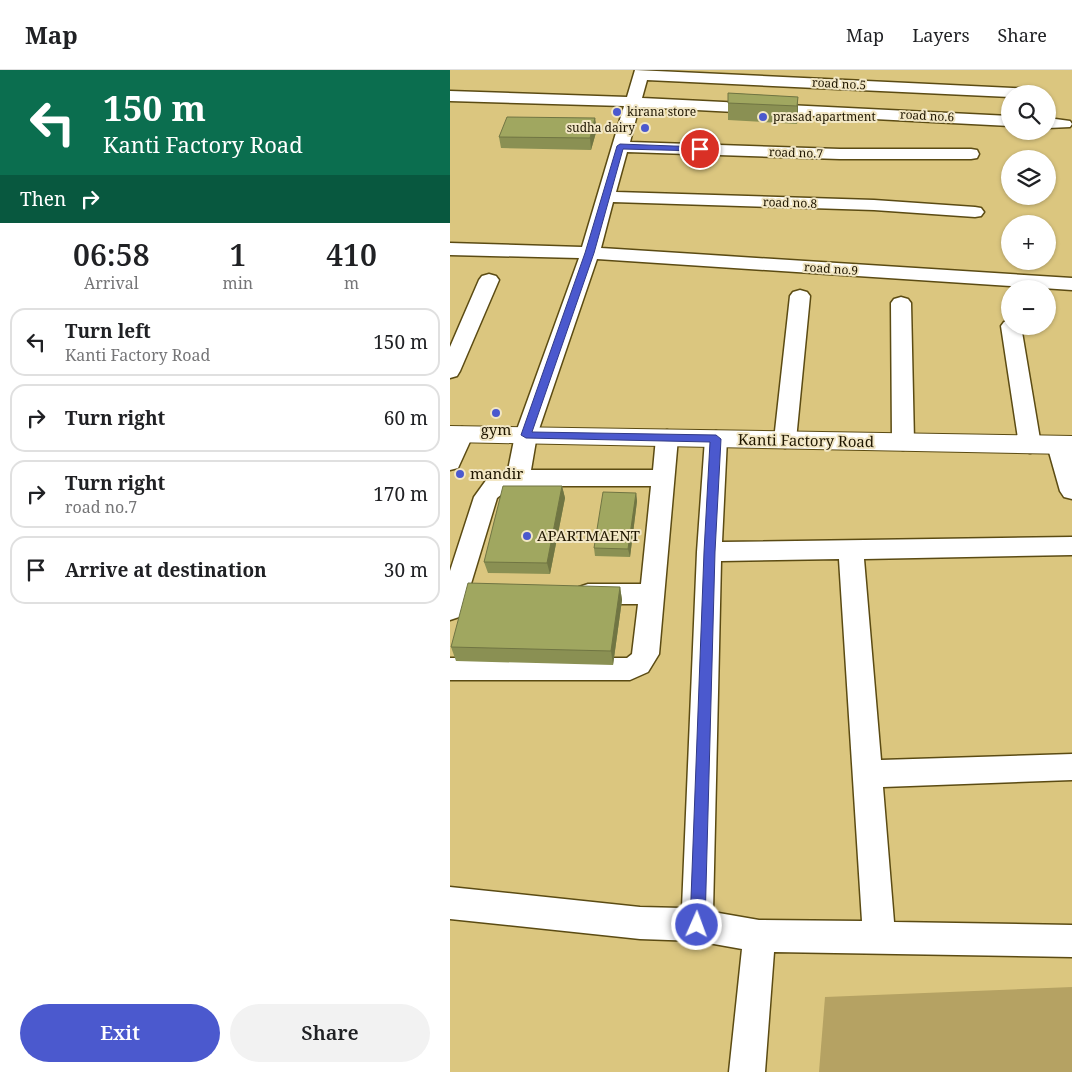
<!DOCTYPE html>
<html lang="en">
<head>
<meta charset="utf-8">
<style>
  :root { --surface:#fff; --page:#f2f2f2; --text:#202124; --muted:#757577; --line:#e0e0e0; --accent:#4b59ce }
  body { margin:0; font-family:"Noto Serif",serif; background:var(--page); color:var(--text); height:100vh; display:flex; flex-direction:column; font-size:19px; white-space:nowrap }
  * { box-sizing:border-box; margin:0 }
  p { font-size:16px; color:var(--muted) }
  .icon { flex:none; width:28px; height:28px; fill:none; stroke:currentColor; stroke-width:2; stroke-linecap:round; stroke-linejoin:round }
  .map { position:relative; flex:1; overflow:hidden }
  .drawer { display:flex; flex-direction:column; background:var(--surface); width:450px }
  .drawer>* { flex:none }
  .top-card { background:#0b6e4f; color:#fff; overflow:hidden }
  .buttons { position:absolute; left:551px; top:15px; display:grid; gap:10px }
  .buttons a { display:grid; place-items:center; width:55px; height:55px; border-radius:50%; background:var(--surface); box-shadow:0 1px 4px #0004; font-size:25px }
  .pin { position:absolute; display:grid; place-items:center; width:42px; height:42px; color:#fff; margin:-21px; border:2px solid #fff; border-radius:50%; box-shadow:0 1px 5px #0007 }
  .me { position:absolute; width:55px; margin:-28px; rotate:2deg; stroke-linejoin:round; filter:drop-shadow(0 0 4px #0008) }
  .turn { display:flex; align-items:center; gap:18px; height:105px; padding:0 20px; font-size:22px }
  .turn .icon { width:65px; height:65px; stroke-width:2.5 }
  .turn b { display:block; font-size:35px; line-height:42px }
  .then { display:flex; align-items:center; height:48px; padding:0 20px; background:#0003; gap:10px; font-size:19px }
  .eta { display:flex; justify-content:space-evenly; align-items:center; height:85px; text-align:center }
  .eta b { font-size:30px; font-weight:600; line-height:35px }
  .primary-button { display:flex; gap:10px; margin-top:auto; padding:10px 20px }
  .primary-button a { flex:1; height:58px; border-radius:30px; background:var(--accent); color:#fff; font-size:20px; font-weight:600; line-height:58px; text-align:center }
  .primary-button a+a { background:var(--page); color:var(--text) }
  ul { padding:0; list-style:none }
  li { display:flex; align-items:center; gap:15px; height:68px; margin:0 10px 8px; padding:0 10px; border:2px solid var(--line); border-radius:15px }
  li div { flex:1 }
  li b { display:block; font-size:19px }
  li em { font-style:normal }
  header { display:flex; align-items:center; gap:30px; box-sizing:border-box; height:70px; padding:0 25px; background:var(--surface); border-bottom:1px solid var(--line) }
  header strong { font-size:24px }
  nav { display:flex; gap:28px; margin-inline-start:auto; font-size:18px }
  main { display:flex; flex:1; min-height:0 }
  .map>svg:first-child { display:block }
  .green { fill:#b5a263 }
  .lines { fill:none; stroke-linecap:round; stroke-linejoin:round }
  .minor-casing { stroke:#5b4b13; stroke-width:3 }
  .tertiary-casing { stroke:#5b4b13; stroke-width:2 }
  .minor { fill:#fff; fill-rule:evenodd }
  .tertiary { fill:#fff; fill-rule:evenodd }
  .wall { fill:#8a9053 }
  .shaded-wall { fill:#707543 }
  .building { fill:#a0a760; stroke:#707543 }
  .route { fill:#4b59ce; stroke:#313a86 }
  .poi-dot { fill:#4b59ce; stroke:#f2e7c5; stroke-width:2 }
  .labels { text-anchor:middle; stroke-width:4; stroke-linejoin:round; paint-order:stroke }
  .far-street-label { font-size:12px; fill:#1f1600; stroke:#f2e7c5 }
  .far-poi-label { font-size:12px; fill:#1f1600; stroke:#f2e7c5; text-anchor:start }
  .poi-label { font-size:15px; fill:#1f1600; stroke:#f2e7c5; text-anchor:start }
  .street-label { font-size:15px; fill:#1f1600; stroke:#f2e7c5 }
</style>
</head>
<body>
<header>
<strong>Map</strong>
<nav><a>Map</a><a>Layers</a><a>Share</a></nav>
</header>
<main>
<section class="drawer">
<div class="top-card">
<div class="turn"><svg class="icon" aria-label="left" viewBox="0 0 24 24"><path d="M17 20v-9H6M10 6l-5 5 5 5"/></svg><div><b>150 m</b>Kanti Factory Road</div></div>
<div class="then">Then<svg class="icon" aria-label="right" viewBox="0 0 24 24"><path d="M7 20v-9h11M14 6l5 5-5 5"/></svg></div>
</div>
<div class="eta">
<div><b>06:58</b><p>Arrival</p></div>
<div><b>1</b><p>min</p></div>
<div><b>410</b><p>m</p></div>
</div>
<ul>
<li><svg class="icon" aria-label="left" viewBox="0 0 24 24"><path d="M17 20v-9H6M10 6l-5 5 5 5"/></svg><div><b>Turn left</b><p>Kanti Factory Road</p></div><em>150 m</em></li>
<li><svg class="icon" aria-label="right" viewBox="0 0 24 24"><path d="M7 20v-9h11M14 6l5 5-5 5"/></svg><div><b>Turn right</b></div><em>60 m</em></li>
<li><svg class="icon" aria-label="right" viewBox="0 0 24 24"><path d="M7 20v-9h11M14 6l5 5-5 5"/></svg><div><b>Turn right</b><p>road no.7</p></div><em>170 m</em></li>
<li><svg class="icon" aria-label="arrive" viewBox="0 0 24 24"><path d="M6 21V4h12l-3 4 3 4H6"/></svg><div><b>Arrive at destination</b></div><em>30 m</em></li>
</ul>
<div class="primary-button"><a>Exit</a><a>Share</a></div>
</section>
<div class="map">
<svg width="622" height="1002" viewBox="0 0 622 1002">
  <rect width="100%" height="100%" fill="#dbc67f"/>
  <path class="green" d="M622 917V1002H369L375 927Z"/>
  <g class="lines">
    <defs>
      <path id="minor" d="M185 0 586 19 591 21 593 24H560V27L197 10 192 28 560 46V56L189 37 180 72 390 79H521L527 80 529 84 527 88 521 89H390L177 82 166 122 424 130 525 137 531 138 534 142 531 146 525 147 424 140 163 132 151 178 622 208V220L147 189 87 365 81 400H203L206 368 209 363 217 360 225 363 228 368 209 584 198 602 180 610H0V588H177L182 584 188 534H138L129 531 125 524 129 517 138 514H191L201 416H62L47 428 13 540 9 547 0 550V501L24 427 37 409 58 400 65 365 129 188 0 185V173L132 177 174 36 0 31V21L177 27Z
        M598 48 620 51 622 54 620 57 598 58Z
        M39 204 46 206 49 210 10 301 7 306 0 308V277L29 210 32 206Z
        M350 220 357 222 360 226 346 370 343 375 335 378 327 375 324 370 340 226 343 222Z
        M451 227 458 229 461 233 464 372 461 378 453 380 445 378 442 372 441 233 444 229Z
        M560 250V256H571L591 375 588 381 580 383 572 381 569 375 551 256 554 252Z
        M12 357 20 360 23 365 8 398 0 400V367L4 360Z
        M266 361 274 364 277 369 272 472 622 467V485L414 489 431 690 622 684V710L433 717 444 852 622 855V887L324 882 315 1002H279L292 879 247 871 190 869 0 849V817L190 837 232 838 247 482 255 369 258 364ZM389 489 412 851 309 850 263 842 271 491Z
        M608 367 616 369 622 384V429L614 427 610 421 597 375 600 369Z"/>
      <path id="tertiary" d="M0 356 622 366V384L0 372Z"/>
    </defs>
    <use href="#minor" class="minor-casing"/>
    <use href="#tertiary" class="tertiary-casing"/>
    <use href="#minor" class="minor"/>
    <use href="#tertiary" class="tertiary"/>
  </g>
  <path class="wall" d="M278 23 348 27 347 54 278 50Z
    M147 59 141 80 51 78 49 67Z
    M112 416 115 428 100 504 38 503 34 492Z
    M186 423 187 431 180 487 145 486 144 478Z
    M170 517 172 530 163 595 6 591 1 577Z"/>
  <path class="shaded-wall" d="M348 27V44L347 54V36Z
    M145 48 147 59 141 80 140 68Z
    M112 416 115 428 100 504 97 493Z
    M186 423 187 431 180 487 178 479Z
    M170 517 172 530 163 595 161 581Z"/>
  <path class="building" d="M278 23 348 27 347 36 278 33Z
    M57 47 145 48 140 68 49 67Z
    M53 416H112L97 493 34 492Z
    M153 422 186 423 178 479 144 478Z
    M18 513 170 517 161 581 1 577Z"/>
  <path class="route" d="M170 74 250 77 254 79 250 81 173 79 144 183 82 362 266 365 271 369 265 482 255 855 253 860 247 863 242 860 240 855 254 482 260 372 76 368 71 365 135 183 167 76Z"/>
  <g class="poi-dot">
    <circle cx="167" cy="42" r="5"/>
    <circle cx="313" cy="47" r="5"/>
    <circle cx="195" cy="58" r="5"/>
    <circle cx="46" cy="343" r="5"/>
    <circle cx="10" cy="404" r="5"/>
    <circle cx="77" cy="466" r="5"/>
  </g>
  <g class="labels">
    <g class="far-street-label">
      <text transform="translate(389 14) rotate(3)" y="4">road no.5</text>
      <text transform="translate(477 46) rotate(3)" y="4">road no.6</text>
      <text transform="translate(346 83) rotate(2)" y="4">road no.7</text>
      <text transform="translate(340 133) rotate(2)" y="4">road no.8</text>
      <text transform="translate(381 199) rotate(4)" y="4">road no.9</text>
    </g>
    <g class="far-poi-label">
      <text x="177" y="46">kirana store</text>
      <text x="323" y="51">prasad apartment</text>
      <text x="185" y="62" text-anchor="end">sudha dairy</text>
    </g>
    <g class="poi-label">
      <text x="46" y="365" text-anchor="middle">gym</text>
      <text x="20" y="409">mandir</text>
      <text x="87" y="471">APARTMAENT</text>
    </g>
    <g class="street-label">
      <text transform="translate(356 371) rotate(1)" y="5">Kanti Factory Road</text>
    </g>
  </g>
</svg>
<div class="buttons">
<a><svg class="icon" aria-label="search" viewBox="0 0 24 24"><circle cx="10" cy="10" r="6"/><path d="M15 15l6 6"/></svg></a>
<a><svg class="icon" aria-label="layers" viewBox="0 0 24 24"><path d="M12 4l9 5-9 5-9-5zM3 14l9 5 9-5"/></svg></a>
<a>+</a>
<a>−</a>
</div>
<div class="pin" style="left:250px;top:79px;background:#d93025"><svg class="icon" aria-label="arrive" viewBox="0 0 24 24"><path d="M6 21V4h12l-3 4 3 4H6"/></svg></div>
<svg class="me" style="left:247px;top:855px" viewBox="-20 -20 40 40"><circle r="17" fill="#4b59ce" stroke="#fff" stroke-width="3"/><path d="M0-11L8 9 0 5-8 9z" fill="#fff"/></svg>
</div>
</main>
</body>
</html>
